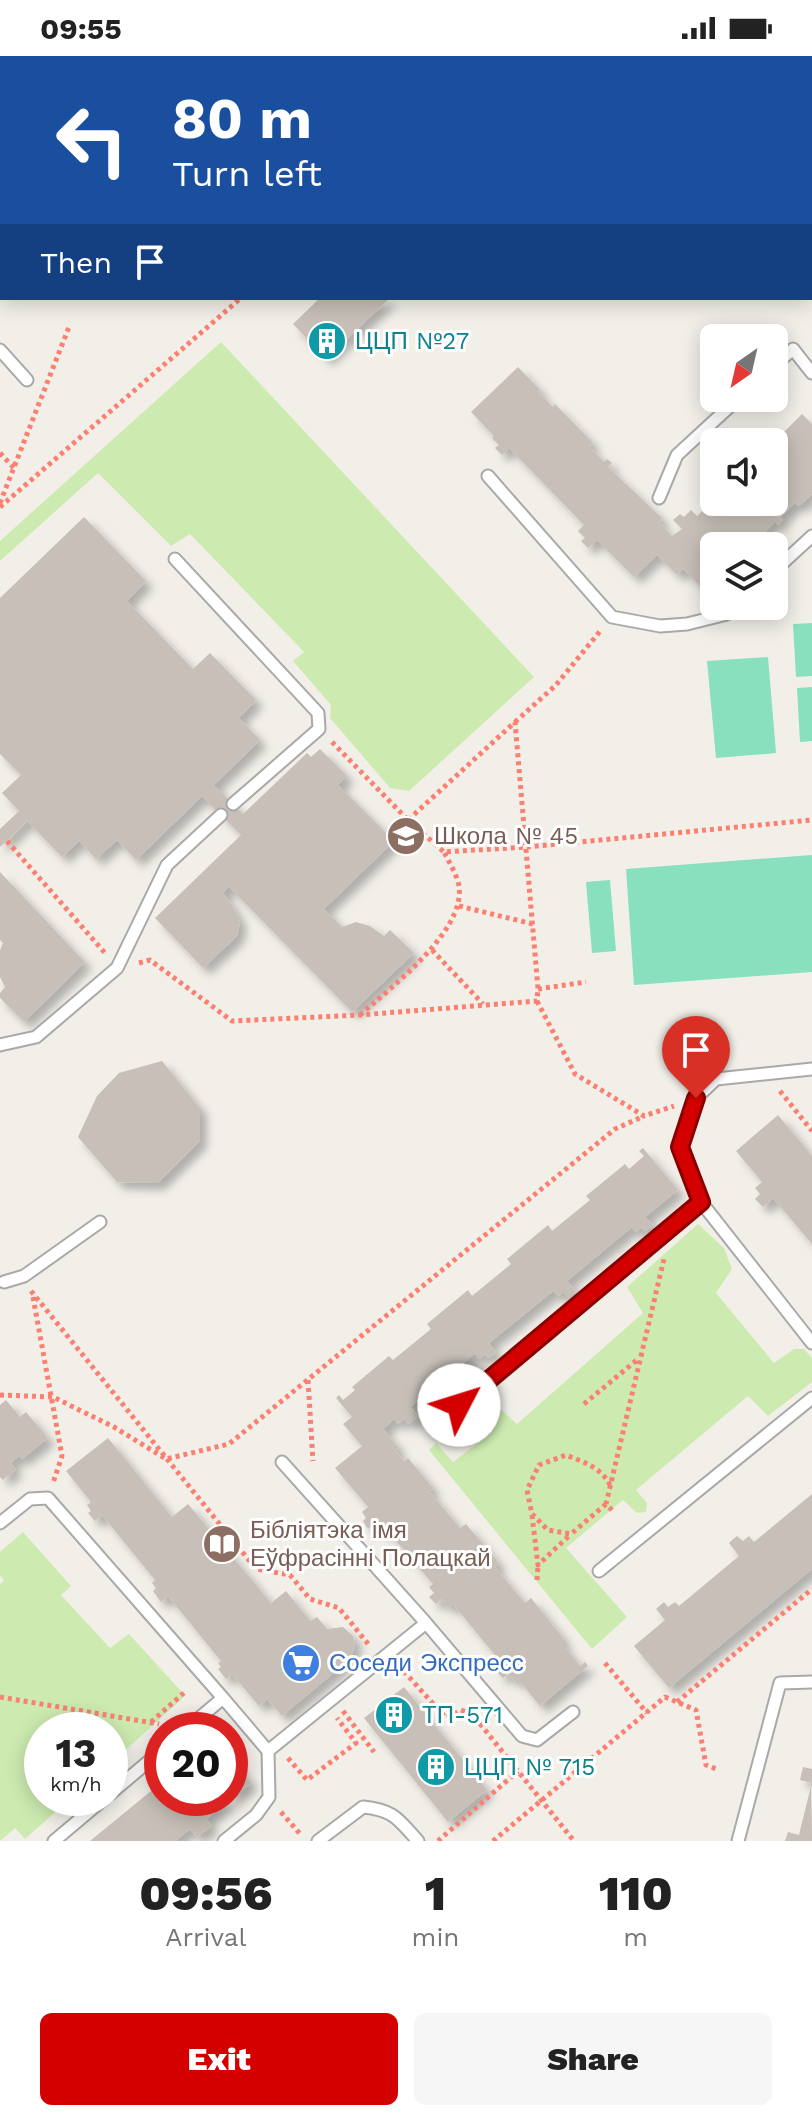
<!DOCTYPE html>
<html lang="en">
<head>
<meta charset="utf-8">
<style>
  :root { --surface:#fff; --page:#f6f6f6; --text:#222; --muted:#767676; --accent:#d40000 }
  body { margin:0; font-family:"Work Sans",sans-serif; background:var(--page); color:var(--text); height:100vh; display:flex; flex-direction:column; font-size:30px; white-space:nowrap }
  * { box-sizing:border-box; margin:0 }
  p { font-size:26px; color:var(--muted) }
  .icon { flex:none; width:44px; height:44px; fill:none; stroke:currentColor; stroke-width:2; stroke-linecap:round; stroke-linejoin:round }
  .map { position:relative; height:1785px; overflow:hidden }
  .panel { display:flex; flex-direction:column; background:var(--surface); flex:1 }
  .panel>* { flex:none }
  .top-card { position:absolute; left:0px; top:0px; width:812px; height:244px; box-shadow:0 4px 20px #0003; background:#1a4fa0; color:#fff; overflow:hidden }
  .needle { width:52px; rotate:214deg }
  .tools { position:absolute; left:700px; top:268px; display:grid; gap:16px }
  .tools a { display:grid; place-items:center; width:88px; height:88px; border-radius:12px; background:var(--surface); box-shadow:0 4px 20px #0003; font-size:40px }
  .speed { position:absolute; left:24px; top:1656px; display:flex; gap:16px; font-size:40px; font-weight:700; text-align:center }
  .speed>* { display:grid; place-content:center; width:104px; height:104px; border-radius:50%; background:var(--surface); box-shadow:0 4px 20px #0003; line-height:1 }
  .speed small { font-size:20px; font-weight:400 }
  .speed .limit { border:12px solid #d22; background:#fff; color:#111 }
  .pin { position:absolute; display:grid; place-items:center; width:68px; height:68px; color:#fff; margin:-82px -34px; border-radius:50% 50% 50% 0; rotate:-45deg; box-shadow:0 0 8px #0007 }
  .pin .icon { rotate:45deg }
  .me { position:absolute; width:88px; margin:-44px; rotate:50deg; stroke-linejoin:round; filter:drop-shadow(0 0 6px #0008) }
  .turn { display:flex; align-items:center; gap:28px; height:168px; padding:0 40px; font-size:36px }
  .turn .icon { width:104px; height:104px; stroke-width:2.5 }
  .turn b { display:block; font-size:56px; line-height:68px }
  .then { display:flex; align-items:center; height:76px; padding:0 40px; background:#0003; gap:16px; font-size:30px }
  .eta { display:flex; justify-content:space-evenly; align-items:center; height:136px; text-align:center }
  .eta b { font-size:48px; font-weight:800; line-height:56px }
  .action { display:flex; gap:16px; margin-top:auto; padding:16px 40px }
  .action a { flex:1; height:92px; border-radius:12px; background:var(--accent); color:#fff; font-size:32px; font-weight:800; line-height:92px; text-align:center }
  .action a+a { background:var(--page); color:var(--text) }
  .status { display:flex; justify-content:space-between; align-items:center; height:56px; padding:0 40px; background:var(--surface); direction:ltr }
  .status svg { height:22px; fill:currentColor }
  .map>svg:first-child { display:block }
  .grass { fill:#cdebb0 }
  .pitch { fill:#88e0be }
  .building { fill:#c7bfb8; filter:url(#shadow) }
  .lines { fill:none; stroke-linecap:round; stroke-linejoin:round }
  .lane-casing { stroke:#a9a9a9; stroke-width:15 }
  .path { stroke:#fa8072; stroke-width:5; stroke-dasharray:4 4; stroke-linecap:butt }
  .lane { stroke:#fff; stroke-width:11 }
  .route-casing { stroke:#8a0000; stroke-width:20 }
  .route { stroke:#d40000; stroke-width:14 }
  .labels { text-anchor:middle; stroke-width:6; stroke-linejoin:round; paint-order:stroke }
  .culture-label { font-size:24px; fill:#0d838f; stroke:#fff; text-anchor:start }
  .education-label { font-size:24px; fill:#785e54; stroke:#fff; text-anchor:start }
  .shop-label { font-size:24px; fill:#366cbe; stroke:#fff; text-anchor:start }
</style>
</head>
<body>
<div class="status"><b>09:55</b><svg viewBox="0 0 49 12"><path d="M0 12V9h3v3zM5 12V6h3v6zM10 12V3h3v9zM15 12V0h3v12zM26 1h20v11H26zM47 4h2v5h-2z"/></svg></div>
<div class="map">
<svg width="812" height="1785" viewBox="0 0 812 1785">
  <defs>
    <filter id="shadow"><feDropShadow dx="7" dy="7" stdDeviation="4" flood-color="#0004"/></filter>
  </defs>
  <rect width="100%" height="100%" fill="#f2efe9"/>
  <path class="grass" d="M221 286 534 621 409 735 390 732 330 662 331 649 293 605 304 596 190 478 171 490 98 417 0 505V485Z
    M698 1168 724 1192 732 1213 716 1237 774 1307 794 1293H804L812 1302V1326L768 1360 748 1340 636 1434 647 1447 646 1456 637 1457 623 1444 566 1492 627 1561 592 1593 429 1394 436 1387 453 1406 492 1376 476 1354 474 1347 482 1340 487 1341 517 1368 643 1257 627 1231Z
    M23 1476 71 1530 61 1539 110 1592 129 1578 181 1635 183 1642 110 1708V1674H42V1742H71L25 1783 15 1772 0 1785V1528L4 1525 0 1519V1496Z"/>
  <path class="pitch" d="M812 567V620L796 621 793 568Z
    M768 601 776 697 716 702 707 605Z
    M812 631V685L800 686 797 632Z
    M812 799V916L634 929 626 813Z
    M610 824 616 895 592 897 586 826Z"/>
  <path class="building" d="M320 242H390L326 303 293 268Z
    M518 311 540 334 538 336 553 351 555 348 593 387 589 390 604 406 607 403 612 407 608 411 662 462 659 466 672 480 682 473 673 464 680 458 684 461 691 454 697 460 714 444V446H774V386L802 358 812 368V438L799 450 795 447 780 462 783 464 778 469 775 465 753 490H714V520L705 529 708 532 705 535 683 513 677 519 657 499 634 521 597 484 588 492 581 485 585 482 578 475 584 469 509 392 502 399 495 392 499 389 492 382 494 380 471 356Z
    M84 461 146 525 127 545 193 613 210 597 256 644 239 662 260 684 214 729 243 758 307 697 311 701 320 693 347 720 338 729 394 785 324 853 342 871 356 866 370 870 384 880 390 874 414 897 352 956 229 831 223 837 232 849 240 866 237 880 203 912 155 862 241 779 202 740 136 804 117 784 96 803 79 785 62 801 27 765 0 791V773L19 755 2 737 21 719 0 698V542Z
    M0 816 85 906 24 966 0 942V937L5 931 0 921V894L3 887 0 884Z
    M162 1005 200 1052V1085L158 1127 117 1126 78 1081 97 1040 119 1017Z
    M778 1059 812 1100V1188L773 1142 763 1151 755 1143 760 1138 755 1132 762 1126 736 1095Z
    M643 1092 678 1134 645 1161 653 1169 645 1175 642 1171 636 1176 632 1171 567 1225 576 1235 568 1241 563 1236 558 1240 553 1235 489 1287 496 1297 488 1302 485 1298 479 1303 475 1297 410 1351 418 1360 408 1368 404 1363 398 1368 394 1363 383 1373 399 1392 395 1394 404 1405 408 1402 433 1432 429 1435 460 1472 466 1468 499 1507 495 1511 525 1547 531 1542 564 1583 561 1586 580 1610 585 1606 588 1610 540 1650 518 1623 515 1626 508 1618 503 1622 496 1615 501 1612 496 1606 499 1604 453 1548 448 1552 441 1543 436 1548 429 1541 434 1537 429 1531 433 1528 386 1473 381 1477 374 1468 368 1473 363 1465 366 1462 362 1456 368 1451 335 1412 362 1390 343 1368 352 1361 336 1342 339 1339 343 1344 355 1334 352 1331 389 1300 393 1304 431 1273 427 1268 468 1234 472 1240 511 1208 507 1203 548 1169 552 1175 590 1144 586 1140 625 1108 629 1113 644 1100 639 1095Z
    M6 1344 20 1361 26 1356 48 1382 22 1403 19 1400 10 1407 16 1413 3 1424 0 1421V1349Z
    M108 1382 172 1461 188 1448 271 1547 286 1535 310 1565 317 1561 327 1573 343 1571 353 1580 355 1591 349 1604 282 1660 267 1643 259 1650 232 1618 226 1623 218 1613 221 1611 218 1607 221 1605 168 1540 161 1546 153 1535 156 1532 152 1527 155 1524 102 1459 95 1465 88 1457 91 1455 87 1449 91 1446 66 1415Z
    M812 1438V1513L669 1632 634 1590 665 1564 656 1553 664 1546 668 1551 675 1546 679 1550 739 1500 729 1487 732 1484 737 1480 743 1485 749 1480 754 1486Z
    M404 1631 487 1734 448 1766 364 1662Z
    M230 1701 251 1727 206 1763 212 1770 197 1781 190 1773 175 1785H90L162 1726V1742H230Z
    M803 1711 812 1713V1727L800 1724Z
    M811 1730 812 1785H785L788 1776 799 1779Z"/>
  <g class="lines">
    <defs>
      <path id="lane" d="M159 0 161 2
        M239 2 241 0
        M0 294 27 324
        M774 310 793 293 812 317
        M488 420 612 561 660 570 687 568 727 558 735 550
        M659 442 677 399 739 342
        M175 503 318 657 319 673 233 748
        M774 515 812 480
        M0 989 36 981 117 912 167 809 221 759
        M812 1013 716 1023 696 1042 680 1091 701 1146 812 1287
        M4 1226 24 1220 100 1166
        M437 1368 701 1146
        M0 1467 30 1443 48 1442 223 1642 185 1674
        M599 1515 812 1342
        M426 1567 522 1680 537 1684 573 1656
        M223 1642 268 1695 426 1567 282 1406
        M110 1738 162 1694
        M54 1785 105 1742
        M224 1785 256 1759 269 1741 268 1695
        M318 1785 363 1751C394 1754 398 1763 418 1785
        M738 1785 780 1627 812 1626"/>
    </defs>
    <use href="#lane" class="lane-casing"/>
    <path class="path" d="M518 2 520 0
      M0 397 14 412
      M0 447 69 271
      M0 451 241 242
      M515 666 556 629 601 574
      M332 686 408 764 444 796 526 791 812 764
      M7 785 105 897
      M459 850 533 868
      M432 894 483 948
      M139 907 150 904 232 965 360 959 537 945 538 933 515 666 408 764
      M538 933 586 926
      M537 945 575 1018 644 1060 674 1050
      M360 959C390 932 466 875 459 830 457 819 449 806 444 796
      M780 1035 812 1075
      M31 1235 256 1513 290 1519 310 1543 339 1552 369 1589
      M33 1241 62 1400 53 1427
      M308 1324 313 1405
      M0 1339 53 1341 114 1371 166 1403 229 1388 615 1073 644 1060
      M584 1348 638 1303
      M606 1448 571 1478 548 1474 532 1458 527 1434 539 1409 566 1399C583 1406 601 1411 610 1429
      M612 1454 606 1448 664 1203
      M532 1459 538 1509 571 1478
      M537 1524 538 1509
      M605 1607 647 1657
      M398 1612 400 1611 446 1662 461 1654 473 1659 574 1785
      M0 1641 159 1668
      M677 1646 812 1533
      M343 1655 374 1696
      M151 1666 186 1635
      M288 1702 307 1724 356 1687 337 1662
      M281 1756 301 1779
      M438 1785 518 1715
      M493 1785 665 1641 696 1654 706 1709 719 1714"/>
    <use href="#lane" class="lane"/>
  </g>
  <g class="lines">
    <defs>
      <path id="route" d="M459 1349 701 1146 680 1091 696 1042"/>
    </defs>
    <use href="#route" class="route-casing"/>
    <use href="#route" class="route"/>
  </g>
  <defs>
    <symbol id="building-disc" viewBox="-11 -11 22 22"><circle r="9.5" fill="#0f9aa8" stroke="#fff"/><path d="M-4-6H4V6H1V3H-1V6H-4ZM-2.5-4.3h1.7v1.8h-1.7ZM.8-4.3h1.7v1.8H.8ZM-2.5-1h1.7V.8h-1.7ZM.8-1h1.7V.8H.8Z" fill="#fff"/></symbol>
    <symbol id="school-disc" viewBox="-11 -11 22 22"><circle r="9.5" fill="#8d6e63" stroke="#fff"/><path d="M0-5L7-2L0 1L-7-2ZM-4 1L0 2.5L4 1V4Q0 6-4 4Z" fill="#fff"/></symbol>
    <symbol id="library-disc" viewBox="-11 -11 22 22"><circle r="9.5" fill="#8d6e63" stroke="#fff"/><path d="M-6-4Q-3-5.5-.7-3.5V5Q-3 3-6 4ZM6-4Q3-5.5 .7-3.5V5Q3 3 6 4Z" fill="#fff"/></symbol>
    <symbol id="supermarket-disc" viewBox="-11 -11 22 22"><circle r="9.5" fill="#3f7fe0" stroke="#fff"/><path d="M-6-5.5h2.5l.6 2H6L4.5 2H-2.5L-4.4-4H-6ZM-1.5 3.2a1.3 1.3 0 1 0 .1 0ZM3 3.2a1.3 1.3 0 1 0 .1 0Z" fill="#fff"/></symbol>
  </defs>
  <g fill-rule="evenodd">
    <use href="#building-disc" x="305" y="263" width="44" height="44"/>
    <use href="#school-disc" x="384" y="758" width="44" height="44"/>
    <use href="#library-disc" x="200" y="1466" width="44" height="44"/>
    <use href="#supermarket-disc" x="279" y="1585" width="44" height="44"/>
    <use href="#building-disc" x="372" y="1637" width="44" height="44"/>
    <use href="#building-disc" x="414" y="1689" width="44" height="44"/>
  </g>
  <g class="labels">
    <g class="culture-label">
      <text x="355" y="293">ЦЦП №27</text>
      <text x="422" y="1667">ТП-571</text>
      <text x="464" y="1719">ЦЦП № 715</text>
    </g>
    <g class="education-label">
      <text x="434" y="788">Школа № 45</text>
      <text x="250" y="1482">Бібліятэка імя<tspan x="250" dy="28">Еўфрасінні Полацкай</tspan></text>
    </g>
    <g class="shop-label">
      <text x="329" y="1615">Соседи Экспресс</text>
    </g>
  </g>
</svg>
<div class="tools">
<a><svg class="needle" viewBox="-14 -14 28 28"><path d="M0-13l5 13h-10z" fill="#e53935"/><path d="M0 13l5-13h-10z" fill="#767676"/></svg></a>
<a><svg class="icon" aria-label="sound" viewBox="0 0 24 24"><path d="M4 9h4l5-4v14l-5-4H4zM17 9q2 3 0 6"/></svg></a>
<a><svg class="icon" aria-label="layers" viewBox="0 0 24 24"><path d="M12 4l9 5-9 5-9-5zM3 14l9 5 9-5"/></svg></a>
</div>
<div class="speed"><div>13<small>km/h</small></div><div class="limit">20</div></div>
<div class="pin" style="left:696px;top:1042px;background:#d93025"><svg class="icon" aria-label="arrive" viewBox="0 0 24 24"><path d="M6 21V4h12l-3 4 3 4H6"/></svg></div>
<svg class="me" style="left:459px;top:1349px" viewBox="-20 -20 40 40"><circle r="19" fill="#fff"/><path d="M0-13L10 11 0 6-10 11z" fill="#d40000"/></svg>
<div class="top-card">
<div class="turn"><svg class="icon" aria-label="left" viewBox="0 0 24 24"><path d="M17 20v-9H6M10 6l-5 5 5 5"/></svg><div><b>80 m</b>Turn left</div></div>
<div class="then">Then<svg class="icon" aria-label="arrive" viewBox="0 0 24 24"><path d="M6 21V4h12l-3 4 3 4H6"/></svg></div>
</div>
</div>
<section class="panel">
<div class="eta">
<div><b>09:56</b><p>Arrival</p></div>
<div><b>1</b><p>min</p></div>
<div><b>110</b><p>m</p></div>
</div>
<div class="action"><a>Exit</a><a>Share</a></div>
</section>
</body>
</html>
